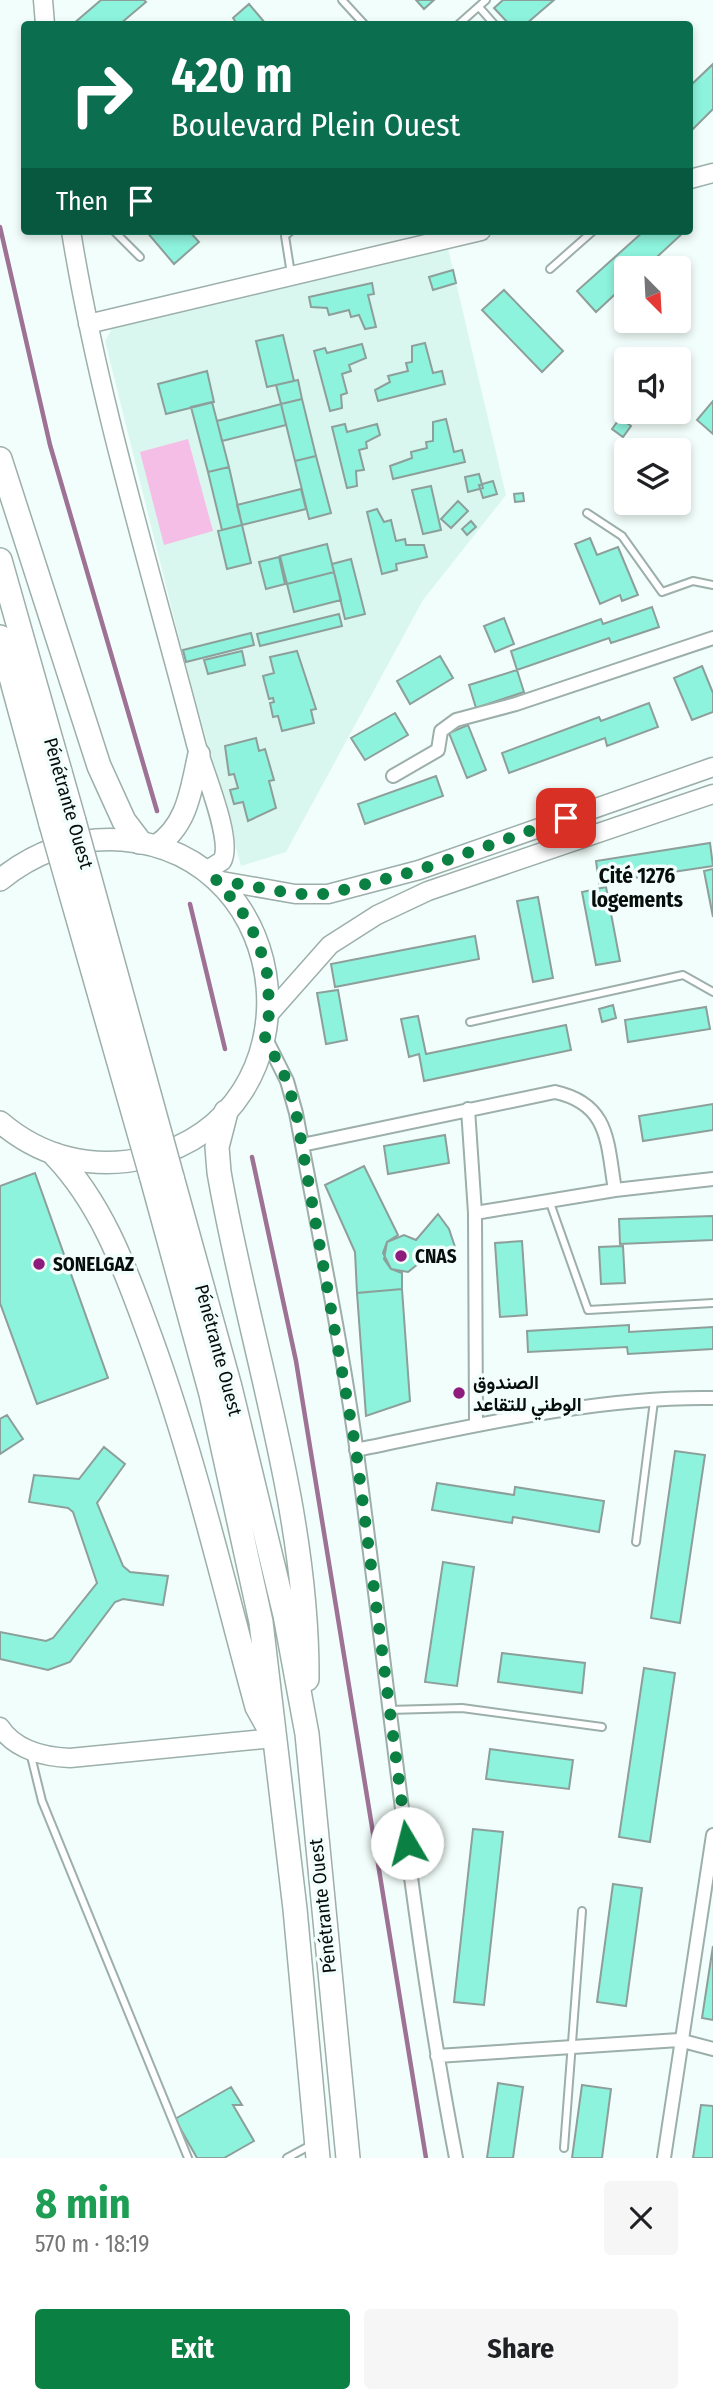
<!DOCTYPE html>
<html lang="en">
<head>
<meta charset="utf-8">
<style>
  :root { --surface:#fff; --page:#f6f6f6; --text:#202124; --muted:#757577; --accent:#0b8043 }
  body { margin:0; font-family:"Fira Sans Condensed",Vazirmatn,sans-serif; background:var(--page); color:var(--text); height:100vh; display:flex; flex-direction:column; font-size:26px; white-space:nowrap }
  * { box-sizing:border-box; margin:0 }
  p { font-size:23px; color:var(--muted) }
  .icon { flex:none; width:38px; height:38px; fill:none; stroke:currentColor; stroke-width:2; stroke-linecap:round; stroke-linejoin:round }
  .map { position:relative; height:2158px; overflow:hidden }
  .details { display:flex; flex-direction:column; background:var(--surface); flex:1 }
  .details>* { flex:none }
  .banner { position:absolute; left:21px; top:21px; width:672px; height:214px; border-radius:7px; box-shadow:0 4px 10px #0003; background:#0b6e4f; color:#fff; overflow:hidden }
  .needle { width:46px; rotate:156deg }
  .buttons { position:absolute; left:614px; top:256px; display:grid; gap:14px }
  .buttons a { display:grid; place-items:center; width:77px; height:77px; border-radius:7px; background:var(--surface); box-shadow:0 4px 10px #0003; font-size:35px }
  .pin { position:absolute; display:grid; place-items:center; width:60px; height:60px; color:#fff; margin:-30px; border-radius:14px; box-shadow:0 4px 10px #0006 }
  .me { position:absolute; width:77px; margin:-38px; rotate:352deg; stroke-linejoin:round; filter:drop-shadow(0 0 5px #0008) }
  .turn { display:flex; align-items:center; gap:24px; height:147px; padding:0 35px; font-size:32px }
  .turn .icon { width:91px; height:91px; stroke-width:2.5 }
  .turn b { display:block; font-size:49px; line-height:60px }
  .then { display:flex; align-items:center; height:66px; padding:0 35px; background:#0003; gap:14px; font-size:26px }
  .round { display:grid; place-items:center; flex:none; width:74px; height:74px; border-radius:7px; background:var(--page) }
  .headline { display:flex; align-items:center; justify-content:space-between; height:119px; padding:0 35px }
  h1 { font-size:42px; font-weight:700; line-height:52px; color:#1e9e55 }
  .action { display:flex; gap:14px; margin-top:auto; padding:14px 35px }
  .action a { flex:1; height:80px; border-radius:7px; background:var(--accent); color:#fff; font-size:28px; font-weight:700; line-height:80px; text-align:center }
  .action a+a { background:var(--page); color:var(--text) }
  .map>svg:first-child { display:block }
  .built { fill:#daf7ef }
  .green { fill:#f4bee7 }
  .lines { fill:none; stroke-linecap:round; stroke-linejoin:round }
  .stream { stroke:#9d7294; stroke-width:4.5 }
  .building { fill:#8df3dc; stroke:#8d9f9a; stroke-width:2 }
  .lane-casing { stroke:#9cafaa; stroke-width:10 }
  .street-casing { stroke:#9cafaa; stroke-width:16 }
  .secondary-casing { stroke:#9cafaa; stroke-width:21 }
  .primary-casing { stroke:#9cafaa; stroke-width:24 }
  .highway-casing { stroke:#9cafaa; stroke-width:26 }
  .lane { stroke:#fff; stroke-width:6 }
  .street { stroke:#fff; stroke-width:12 }
  .secondary { stroke:#fff; stroke-width:18 }
  .primary { stroke:#fff; stroke-width:21 }
  .highway { stroke:#fff; stroke-width:23 }
  .highway-bridge-casing { stroke:#9cafaa; stroke-width:26; stroke-linecap:butt }
  .highway-bridge { stroke:#fff; stroke-width:23 }
  .route { stroke:#0b8043; stroke-width:12; stroke-dasharray:0 21.6 }
  .poi-dot { fill:#8e1c7d; stroke:#f2fefb; stroke-width:2.5 }
  .labels { text-anchor:middle; stroke-width:7; stroke-linejoin:round; paint-order:stroke }
  .street-label { font-size:19px; fill:#060d0b; stroke:#f2fefb }
  .poi-label { font-size:19px; font-weight:bold; fill:#060d0b; stroke:#f2fefb; text-anchor:start }
  .neighbourhood-label { font-size:21px; font-weight:bold; fill:#060d0b; stroke:#f2fefb }
</style>
</head>
<body>
<div class="map">
<svg width="713" height="2158" viewBox="0 0 713 2158">
  <rect width="100%" height="100%" fill="#f2fefb"/>
  <path class="built" d="M447 244 506 495 423 600 286 852 241 866 185 662 105 341 113 327Z"/>
  <path class="green" d="M188 439 213 531 164 545 140 452Z"/>
  <g class="lines">
    <path class="stream" d="M0 227 50 445 157 811
      M190 904 225 1049
      M252 1157 296 1361 426 2158"/>
  </g>
  <path class="building" d="M101 0H144L146 2 120 24H73Z
    M416 0H434L424 9Z
    M503 0H554L526 24H509L494 8Z
    M249 4 266 24H237L233 18Z
    M713 64V109L693 129 690 125V86Z
    M146 231H189L199 242 174 264Z
    M644 231 684 232 645 268H626V284L596 312 577 291Z
    M453 270 456 283 433 290 429 277Z
    M372 283 374 294 368 295 376 327 365 329 359 315 351 317 349 310 329 315 327 308 311 307 309 297Z
    M504 290 563 351 542 372 482 310Z
    M283 335 294 381 267 387 256 341Z
    M425 343 433 373 442 371 445 384 378 401 375 390 390 382 388 376 408 371 406 363 412 362V346Z
    M362 344 366 358 349 365 351 371 342 374 347 393 341 395 342 408 330 411 314 351 325 348 327 353Z
    M207 371 214 402 166 414 158 384Z
    M298 380 302 399 281 404 276 385Z
    M302 399 316 456 295 461 281 404Z
    M713 401V434L697 420Z
    M212 402 229 467 208 472 191 407Z
    M281 404 286 425 222 441 217 421Z
    M620 418 631 426 623 437 612 429Z
    M446 419 454 452 462 450 465 462 393 479 390 466 412 458 411 452 427 448 426 442 433 441V422Z
    M345 424 347 432 377 424 380 435 366 442 367 448 359 450 364 470 356 471 357 486 347 488 332 427Z
    M316 456 331 513 309 519 295 461Z
    M229 467 242 525 222 530 208 472Z
    M479 474 483 488 468 492 465 477Z
    M493 481 497 494 483 498 479 485Z
    M431 486 441 530 423 534 412 490Z
    M301 489 306 509 242 525 237 505Z
    M523 493 524 501 515 502 514 494Z
    M458 501 468 511 451 528 441 519Z
    M377 509 384 522 391 520 396 541 405 539 406 545H424L427 557 396 564 397 570 382 574 367 512Z
    M471 521 476 527 467 535 462 529Z
    M242 525 251 563 227 569 218 531Z
    M590 538 597 555 618 547 638 595 622 601 620 595 600 604 575 544Z
    M327 544 334 572 287 584 280 556Z
    M279 557 285 584 266 589 259 562Z
    M351 559 365 614 345 619 332 564Z
    M334 572 341 600 294 612 287 584Z
    M652 607 659 627 611 643 609 638 517 670 511 651 601 619 603 624Z
    M339 614 342 626 260 646 257 634Z
    M504 618 514 644 495 652 484 626Z
    M251 633 254 645 186 662 183 650Z
    M242 651 245 665 208 674 204 660Z
    M297 651 316 709 311 710 314 723 282 731 278 716 273 717 270 703 274 702 273 698 269 699 263 676 274 673 270 657Z
    M440 656 453 678 410 704 397 681Z
    M702 666 713 693V712L692 720 674 678Z
    M517 670 524 692 476 708 469 685Z
    M649 703 658 727 607 746 605 738 509 773 502 753 599 717 601 721Z
    M395 713 408 735 365 760 351 738Z
    M468 725 486 770 467 778 449 733Z
    M256 738 259 751 265 749 274 780 269 781 276 808 248 821 243 802 234 804 230 790 238 788 234 774 229 775 225 746Z
    M436 776 443 796 365 824 358 804Z
    M710 843 713 866 599 883 596 861Z
    M713 869V917L704 871Z
    M606 887 620 961 596 965 582 892Z
    M538 897 553 978 533 982 517 901Z
    M475 936 479 959 335 987 331 964Z
    M338 990 347 1040 326 1044 317 993Z
    M613 1005 616 1018 602 1022 599 1009Z
    M706 1007 710 1029 628 1042 625 1020Z
    M418 1016 426 1054 566 1025 571 1050 424 1081 419 1054 409 1057 401 1019Z
    M713 1104V1130L643 1141 639 1116Z
    M445 1135 449 1163 388 1174 384 1146Z
    M364 1166 398 1235 387 1242 383 1253 391 1269 402 1273V1289L357 1293 355 1252 325 1185Z
    M35 1173 108 1378 37 1404 0 1303V1186Z
    M438 1214 449 1229 456 1250 421 1252 418 1264 408 1272 391 1269 384 1259 387 1242 404 1235 416 1240Z
    M713 1216V1240L620 1244 619 1219Z
    M522 1241 527 1315 500 1317 495 1243Z
    M623 1246 625 1283 601 1284 599 1247Z
    M402 1289 410 1401 366 1416 357 1293Z
    M629 1325V1332L713 1327V1349L628 1354 627 1347 528 1352 527 1331Z
    M7 1415 23 1439 0 1454V1419Z
    M104 1447 125 1464 97 1503 123 1566 130 1572 168 1576 163 1605 123 1599 115 1602 70 1662 48 1670 0 1659V1632L46 1641 53 1638 97 1583 73 1512 68 1508 29 1502 34 1475 79 1479Z
    M675 1451 705 1455 680 1623 651 1618Z
    M437 1483 514 1495 515 1487 604 1501 599 1532 513 1517 512 1523 432 1510Z
    M443 1562 474 1567 457 1686 425 1682Z
    M502 1653 585 1663 582 1693 498 1682Z
    M644 1668 675 1673 650 1842 619 1837Z
    M490 1749 573 1760 569 1789 486 1779Z
    M473 1829 503 1832 484 2005 454 2002Z
    M613 1884 642 1888 626 2006 597 2002Z
    M713 1946V2020L702 2018Z
    M498 2083 523 2087 513 2158H487Z
    M582 2085 611 2089 602 2158H572Z
    M231 2087 242 2105H233L254 2141 224 2158H197L175 2119Z
    M701 2105 713 2106V2158H693Z"/>
  <g class="lines">
    <defs>
      <path id="lane" d="M342 0 364 24
        M479 7 494 24
        M459 24 486 0
        M114 231 140 257
        M550 269 593 231
        M291 274 285 236 291 231
        M587 513 622 536 662 592 693 581 713 585
        M470 1022 683 975 713 992
        M549 1200 588 1310 713 1303
        M636 1542 654 1401
        M388 1710 462 1708 602 1727
        M30 1752 42 1801 188 2158
        M564 2148 582 1911
        M287 2158 313 2144"/>
      <path id="street" d="M393 776 438 750 441 731 456 720 516 704 713 638
        M265 1037 287 1081 296 1113C317 1225 341 1339 357 1453 389 1688 411 1925 456 2158
        M468 1109 475 1213 476 1425
        M302 1145 555 1092C610 1104 607 1143 615 1190
        M475 1213 615 1190 713 1179
        M356 1450C469 1427 598 1396 713 1398
        M437 2056 679 2040 713 2049
        M664 2158 713 1835"/>
      <path id="secondary" d="M43 0 45 24
        M690 179 713 173
        M71 231C99 404 152 574 196 744 203 769 234 841 222 861L206 871
        M88 324 481 231
        M216 880 295 894H328L419 870 713 767
        M269 1014 330 945 377 915 428 891 713 794
        M0 1727C15 1750 45 1757 70 1758L274 1738"/>
      <path id="primary" d="M156 846C188 825 191 789 199 754
        M0 880C36 851 76 837 122 840 300 855 322 1112 149 1157 95 1171 42 1158 0 1122"/>
      <path id="highway" d="M0 459 99 766 124 821 140 842
        M0 560 74 821
        M0 637 51 824
        M226 1112 217 1147 219 1172C248 1340 308 1507 307 1679
        M55 1155C100 1202 123 1263 145 1323 192 1448 222 1579 257 1707L271 1732
        M151 1175 211 1394 261 1622 295 1909 318 2158
        M172 1177 230 1387 285 1615 307 1734 348 2158"/>
    </defs>
    <use href="#lane" class="lane-casing"/>
    <use href="#street" class="street-casing"/>
    <use href="#secondary" class="secondary-casing"/>
    <use href="#primary" class="primary-casing"/>
    <use href="#highway" class="highway-casing"/>
    <use href="#lane" class="lane"/>
    <use href="#street" class="street"/>
    <use href="#secondary" class="secondary"/>
    <use href="#primary" class="primary"/>
    <use href="#highway" class="highway"/>
    <defs>
      <path id="highway-bridge" d="M74 821 172 1177
        M51 824 151 1175"/>
    </defs>
    <use href="#highway-bridge" class="highway-bridge-casing"/>
    <use href="#highway-bridge" class="highway-bridge"/>
  </g>
  <g class="lines">
    <path class="route" d="M407 1843 356 1450 296 1112 287 1081 265 1037 269 1014 268 977 258 941 240 908 216 880 295 894H328L419 870 566 818"/>
  </g>
  <g class="poi-dot">
    <circle cx="401" cy="1256" r="7"/>
    <circle cx="39" cy="1264" r="7"/>
    <circle cx="459" cy="1393" r="7"/>
  </g>
  <g class="labels">
    <g class="street-label">
      <text transform="translate(69 803) rotate(74)" y="7">Pénétrante Ouest</text>
      <text transform="translate(219 1350) rotate(75)" y="7">Pénétrante Ouest</text>
      <text transform="translate(322 1906) rotate(-96)" y="7">Pénétrante Ouest</text>
    </g>
    <g class="poi-label">
      <text x="415" y="1263">CNAS</text>
      <text x="53" y="1271">SONELGAZ</text>
      <text x="473" y="1389">الصندوق<tspan x="473" dy="22">الوطني للتقاعد</tspan></text>
    </g>
    <g class="neighbourhood-label">
      <text x="637" y="883">Cité 1276<tspan x="637" dy="24">logements</tspan></text>
    </g>
  </g>
</svg>
<div class="buttons">
<a><svg class="needle" viewBox="-14 -14 28 28"><path d="M0-13l5 13h-10z" fill="#e53935"/><path d="M0 13l5-13h-10z" fill="#757577"/></svg></a>
<a><svg class="icon" aria-label="sound" viewBox="0 0 24 24"><path d="M4 9h4l5-4v14l-5-4H4zM17 9q2 3 0 6"/></svg></a>
<a><svg class="icon" aria-label="layers" viewBox="0 0 24 24"><path d="M12 4l9 5-9 5-9-5zM3 14l9 5 9-5"/></svg></a>
</div>
<div class="pin" style="left:566px;top:818px;background:#d93025"><svg class="icon" aria-label="arrive" viewBox="0 0 24 24"><path d="M6 21V4h12l-3 4 3 4H6"/></svg></div>
<svg class="me" style="left:407px;top:1843px" viewBox="-20 -20 40 40"><circle r="19" fill="#fff"/><path d="M0-13L10 11 0 6-10 11z" fill="#0b8043"/></svg>
<div class="banner">
<div class="turn"><svg class="icon" aria-label="right" viewBox="0 0 24 24"><path d="M7 20v-9h11M14 6l5 5-5 5"/></svg><div><b>420 m</b>Boulevard Plein Ouest</div></div>
<div class="then">Then<svg class="icon" aria-label="arrive" viewBox="0 0 24 24"><path d="M6 21V4h12l-3 4 3 4H6"/></svg></div>
</div>
</div>
<section class="details">
<div class="headline"><div><h1>8 min</h1><p>570 m · 18:19</p></div><a class="round"><svg class="icon" aria-label="close" viewBox="0 0 24 24"><path d="M6 6l12 12M18 6L6 18"/></svg></a></div>
<div class="action"><a>Exit</a><a>Share</a></div>
</section>
</body>
</html>
